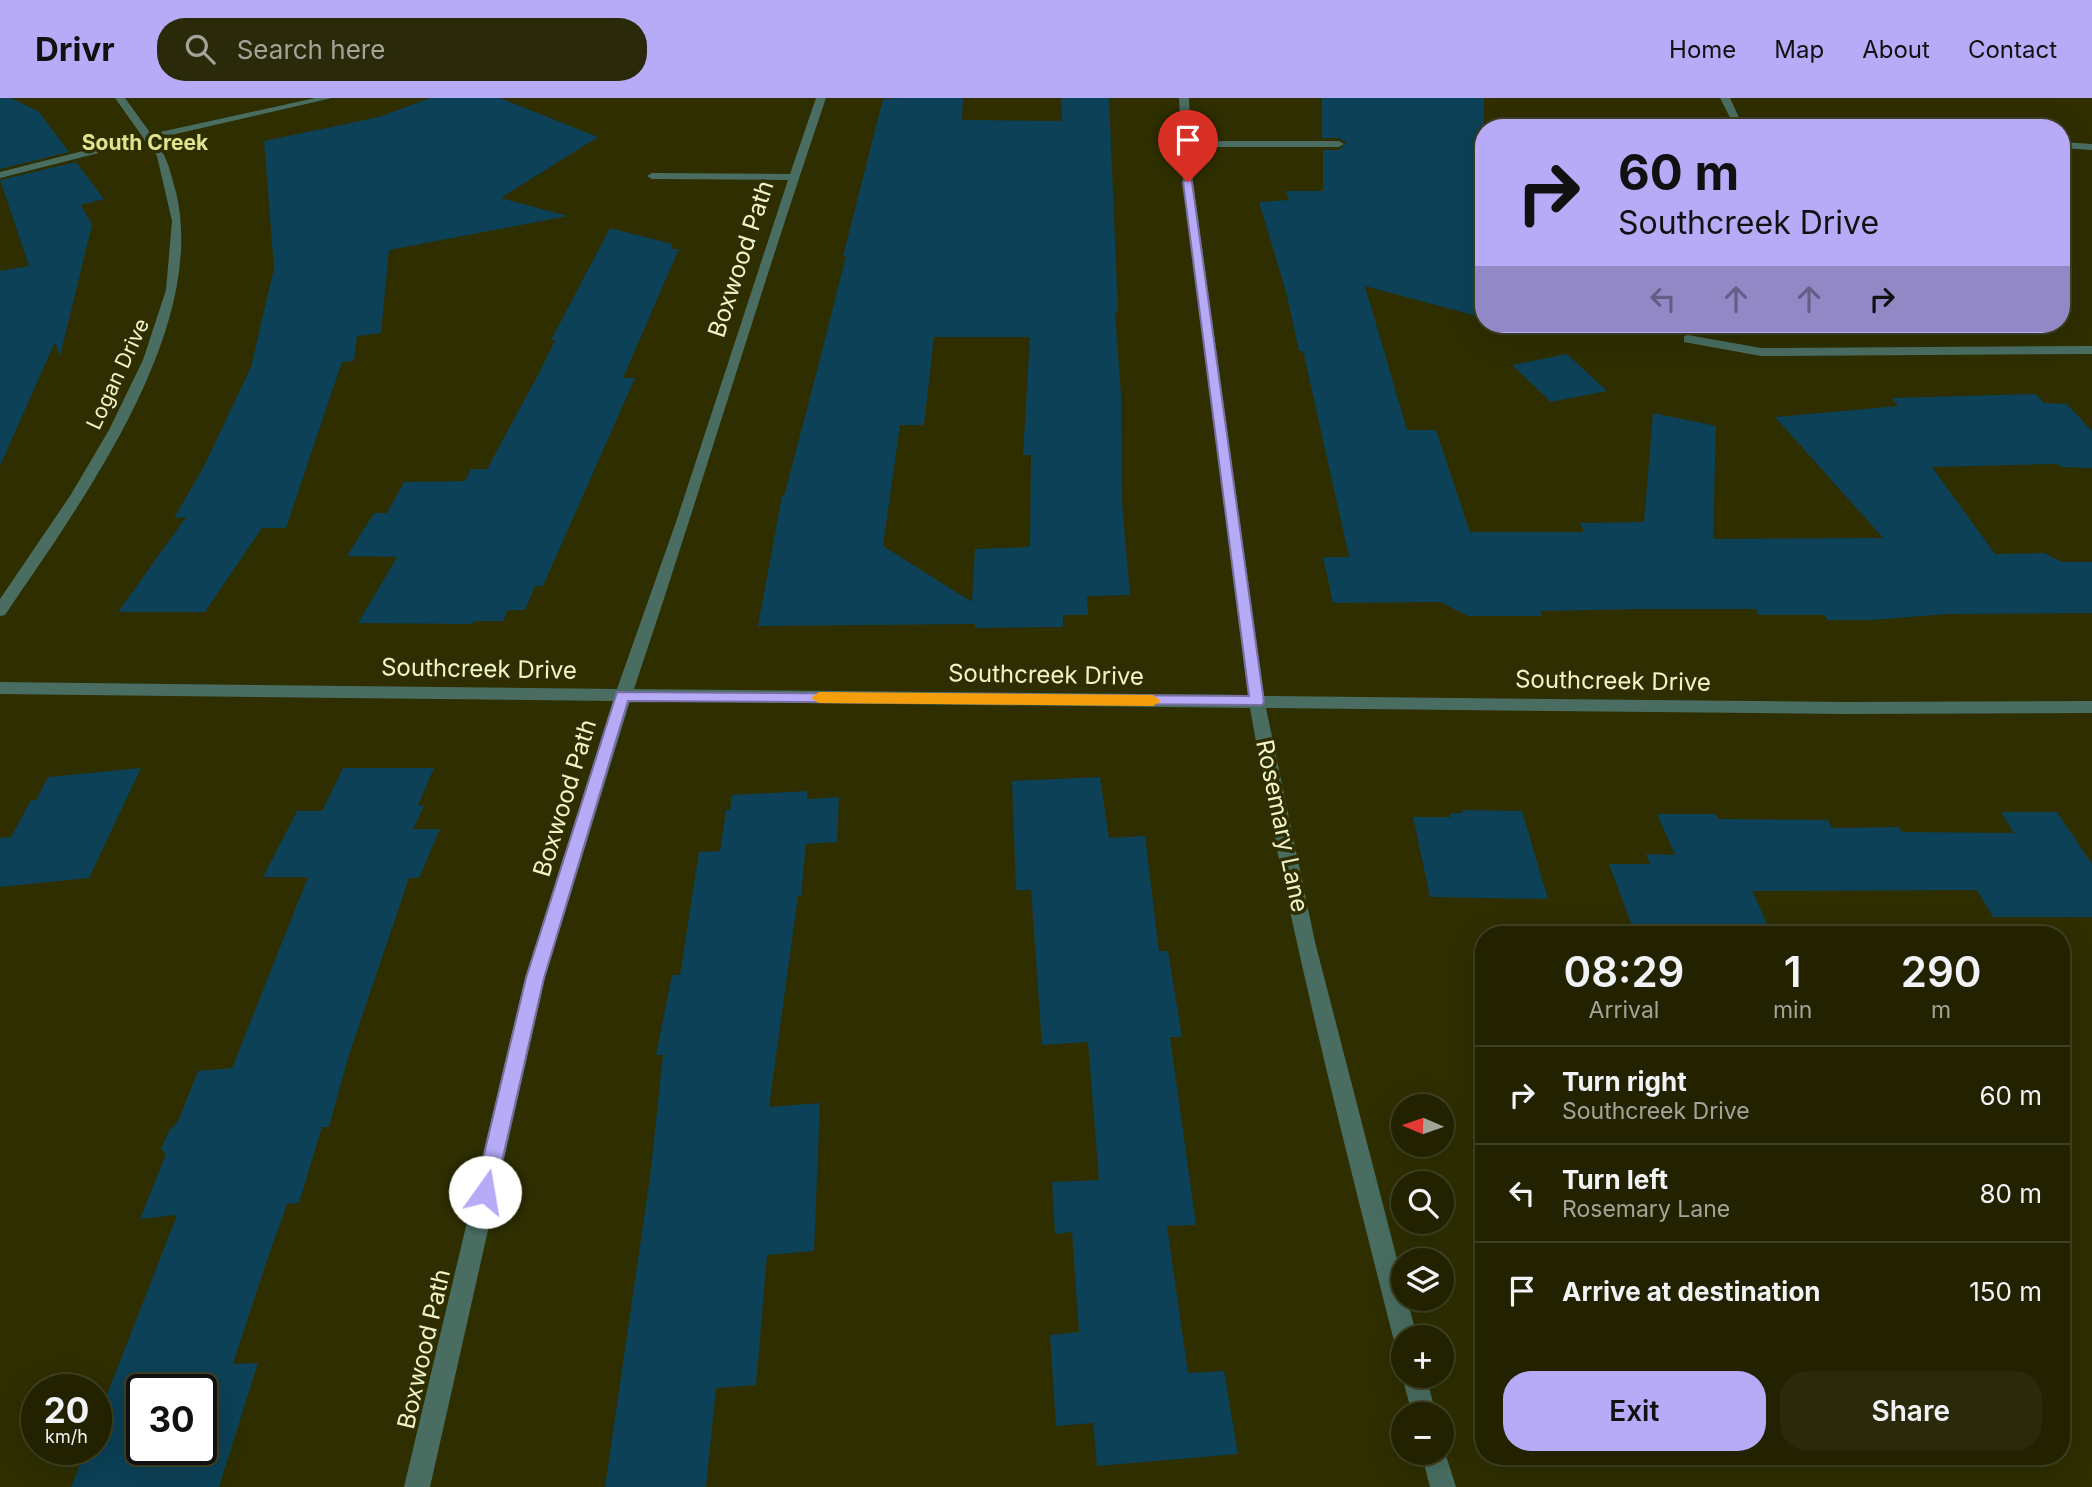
<!DOCTYPE html>
<html lang="en">
<head>
<meta charset="utf-8">
<style>
  :root { --surface:#220; --page:#2a2a0a; --text:#f1f3f6; --muted:#a2a499; --line:#3f3f22; --accent:#b7abf8 }
  body { margin:0; font-family:Inter,sans-serif; background:var(--page); color:var(--text); height:100vh; display:flex; flex-direction:column; font-size:26px; white-space:nowrap }
  * { box-sizing:border-box; margin:0 }
  p { font-size:23px; color:var(--muted) }
  .icon { flex:none; width:38px; height:38px; fill:none; stroke:currentColor; stroke-width:2; stroke-linecap:round; stroke-linejoin:round }
  .map { position:relative; flex:1; overflow:hidden }
  .sheet { position:absolute; left:1475px; top:828px; width:595px; height:539px; display:flex; flex-direction:column; background:var(--surface); border-radius:28px; box-shadow:0 7px 28px #0002,0 0 0 2px var(--line) }
  .sheet>* { flex:none }
  .guide { position:absolute; left:1475px; top:21px; width:595px; height:214px; border-radius:28px; box-shadow:0 7px 28px #0002,0 0 0 2px var(--line); background:#b7abf8; color:#111; overflow:hidden }
  .needle { width:46px; rotate:272deg }
  .fabs { position:absolute; left:1391px; top:996px; display:grid; gap:14px }
  .fabs a { display:grid; place-items:center; width:63px; height:63px; border-radius:50%; background:var(--surface); box-shadow:0 7px 28px #0002,0 0 0 2px var(--line); font-size:35px }
  .speed { position:absolute; left:21px; top:1276px; display:flex; gap:14px; font-size:35px; font-weight:700; text-align:center }
  .speed>* { display:grid; place-content:center; width:91px; height:91px; border-radius:50%; background:var(--surface); box-shadow:0 7px 28px #0002,0 0 0 2px var(--line); line-height:1 }
  .speed small { font-size:18px; font-weight:400 }
  .speed .limit { border:4px solid #111; border-radius:10px; background:#fff; color:#111 }
  .pin { position:absolute; display:grid; place-items:center; width:60px; height:60px; color:#fff; margin:-72px -30px; border-radius:50% 50% 50% 0; rotate:-45deg; box-shadow:0 0 7px #0007 }
  .pin .icon { rotate:45deg }
  .me { position:absolute; width:77px; margin:-38px; rotate:13deg; stroke-linejoin:round; filter:drop-shadow(0 0 5px #0008) }
  .turn { display:flex; align-items:center; gap:24px; height:147px; padding:0 28px; font-size:32px }
  .turn .icon { width:91px; height:91px; stroke-width:2.5 }
  .turn b { display:block; font-size:49px; line-height:60px }
  .lanes { display:flex; align-items:center; height:66px; padding:0 28px; background:#0003; justify-content:center; gap:35px; direction:ltr }
  .lanes .off { opacity:.35 }
  .eta { display:flex; justify-content:space-evenly; align-items:center; height:119px; text-align:center }
  .eta b { font-size:42px; font-weight:600; line-height:49px }
  .primary-button { display:flex; gap:14px; margin-top:auto; padding:14px 28px }
  .primary-button a { flex:1; height:80px; border-radius:28px; background:var(--accent); color:#111; font-size:28px; font-weight:600; line-height:80px; text-align:center }
  .primary-button a+a { background:var(--page); color:var(--text) }
  ul { padding:0; list-style:none }
  li { display:flex; align-items:center; gap:21px; height:98px; padding:0 28px; border-top:2px solid var(--line) }
  li div { flex:1 }
  li b { display:block; font-size:26px }
  li em { font-style:normal }
  header { display:flex; align-items:center; gap:42px; box-sizing:border-box; height:98px; padding:0 35px; background:var(--accent); color:#111 }
  header strong { font-size:33px }
  nav { display:flex; gap:38px; margin-inline-start:auto; font-size:24px }
  .search { width:490px; height:63px; background:var(--page); display:flex; align-items:center; gap:18px; box-sizing:border-box; padding:0 24px; border-radius:28px; color:var(--muted); font-size:26px }
  .map>svg:first-child { display:block }
  .building { fill:#0c4157; fill-rule:evenodd }
  .lines { fill:none; stroke-linecap:round; stroke-linejoin:round }
  .minor { fill:#496e61; fill-rule:evenodd }
  .route { fill:#b7abf8; stroke:#776fa1; stroke-width:2 }
  .slow { fill:#f59e0b }
  .labels { text-anchor:middle; stroke-width:7; stroke-linejoin:round; paint-order:stroke }
  .far-neighbourhood-label { font-size:21px; font-weight:bold; fill:#e0e48f; stroke:#2e2e00 }
  .far-street-label { font-size:21px; fill:#f1f3ca; stroke:#2e2e00 }
  .street-label { font-size:24px; fill:#f1f3ca; stroke:#2e2e00 }
</style>
</head>
<body>
<header>
<strong>Drivr</strong>
<div class="search"><svg class="icon" aria-label="search" viewBox="0 0 24 24"><circle cx="10" cy="10" r="6"/><path d="M15 15l6 6"/></svg>Search here</div>
<nav><a>Home</a><a>Map</a><a>About</a><a>Contact</a></nav>
</header>
<div class="map">
<svg width="2092" height="1389" viewBox="0 0 2092 1389">
  <rect width="100%" height="100%" fill="#2e2e00"/>
  <path class="building" d="M0 0H11L39 14 69 54 0 71Z
    M430 0H500L598 39 501 100 568 118 389 152 381 235 357 238 354 263 342 264 286 430H262L205 514H118L186 419 174 420 204 368 251 269 274 170 264 43 379 19Z
    M899 0H963L962 22 1062 23 1061 0H1109L1118 215H1115L1121 296 1122 404 1130 497 1087 498 1088 517H1063V529L975 530V526L758 528 782 398H784L819 265 846 158H843L883 1ZM934 239H1030L1023 357H1031L1030 449 975 451 972 504 883 448 900 327H924Z
    M1322 0H1484V220L1365 188 1407 332H1436L1470 434H1584L1580 425 1644 424 1653 315 1716 328 1713 441 1883 440 1775 319 1898 308 1892 300 2036 296 2044 305 2067 306 2092 333V370L2061 369 2058 366 1932 369 1995 456 2044 455 2062 464H2092V515L1948 516 1871 522H1828L1824 517H1759L1756 511H1642L1540 513 1542 518H1468L1440 504 1333 505 1323 459H1349L1303 253H1299L1286 194 1259 104 1289 102 1286 93H1323V52H1339L1346 45 1339 40H1322Z
    M76 64 104 101 81 107 92 127 60 258 55 244 0 368V173L29 168 0 82Z
    M610 130 672 146 671 151H679L623 280H635L543 488H535L525 512H508L503 523H474L472 526 358 525 397 459 347 458 374 415H387L404 384 465 383 471 371H487L540 273 555 242H551Z
    M1567 256 1607 293 1551 304 1512 267Z
    M141 670 89 780 0 789V740L11 739 31 702H36L48 679Z
    M343 670H434L418 707 424 708 413 731H440L419 780H409L348 960 329 1029H322L299 1105 287 1106 265 1168 233 1266 258 1265 219 1389H71L86 1351H96V1325L177 1117 140 1121 166 1056 161 1051 169 1033 178 1023 198 973 232 970 308 779H263L297 713H322ZM142 1292H201V1351H142Z
    M1100 679 1109 740 1145 738 1159 853H1168L1182 939H1170L1196 1127 1167 1128 1188 1275 1224 1273 1238 1356 1097 1368 1093 1325 1056 1328 1050 1237 1079 1234 1072 1134 1055 1136 1052 1084 1099 1082 1088 944 1042 947 1031 792H1016L1012 683Z
    M808 693 807 701 839 699 837 744 806 746 801 798H798L769 1009 820 1005 814 1153 767 1157 756 1287 716 1290 706 1389H605L650 1079 663 957H656L672 877H680L699 754 720 753 726 712H730L732 697Z
    M1462 712 1522 713 1548 801 1430 799 1413 719H1451L1450 715H1463Z
    M2001 714H2057L2092 766V819H1993L1977 792 1752 793 1772 836H1635L1609 766H1650L1646 756 1675 757 1657 716H1716L1718 721 1828 722 1832 730 1899 729 1902 734 2014 735Z"/>
  <g class="lines">
    <path class="minor" d="M115 0H125L151 36 315 0H332L154 41C168 59 170 73 176 94 209 233 79 407 5 517L0 518V501L70 398 109 332 143 262 166 192 172 123 157 58 146 43 0 80V74L142 38Z
      M816 0H826C759 196 700 395 634 591L1248 597 1183 84 1179 0H1189L1191 43H1339L1344 46 1339 49H1191L1193 84 1264 598 1844 604 2092 603V615L1844 616 1266 610 1315 844 1404 1188V1200H1407L1417 1239H1404V1250L1396 1248 1393 1239C1340 1030 1287 822 1250 610L630 603 545 880 430 1389H404L525 880 613 603 0 596V584L617 591 676 424 788 82 652 81 647 78 652 75 790 76Z
      M1720 0H1730L1741 24 1782 30 1735 29Z
      M2062 44 2092 46V52L2062 50Z
      M1688 237 1761 250 2092 248V256L1761 258 1684 244V238Z
      M1404 1274V1278H1426L1436 1316H1412L1402 1278Z
      M1442 1345 1456 1389H1430L1421 1354H1442Z"/>
  </g>
  <path class="route" d="M1188 81 1192 84 1264 604 1262 607 628 603 544 880 495 1094 492 1101 485 1104 478 1101 475 1094 526 880 617 594 1249 598 1183 84Z"/>
  <path class="slow" d="M819 594 1153 597 1161 603 1153 608 819 605 811 600Z"/>
  <g class="labels">
    <g class="far-neighbourhood-label">
      <text x="145" y="52">South Creek</text>
    </g>
    <g class="far-street-label">
      <text transform="translate(118 276) rotate(-65)" y="7">Logan Drive</text>
    </g>
    <g class="street-label">
      <text transform="translate(741 161) rotate(-72)" y="8">Boxwood Path</text>
      <text transform="translate(479 571) rotate(1)" y="8">Southcreek Drive</text>
      <text transform="translate(1046 577) rotate(1)" y="8">Southcreek Drive</text>
      <text transform="translate(1613 583) rotate(1)" y="8">Southcreek Drive</text>
      <text transform="translate(565 700) rotate(-73)" y="8">Boxwood Path</text>
      <text transform="translate(1282 728) rotate(78)" y="8">Rosemary Lane</text>
      <text transform="translate(424 1251) rotate(-77)" y="8">Boxwood Path</text>
    </g>
  </g>
</svg>
<div class="fabs">
<a><svg class="needle" viewBox="-14 -14 28 28"><path d="M0-13l5 13h-10z" fill="#e53935"/><path d="M0 13l5-13h-10z" fill="#a2a499"/></svg></a>
<a><svg class="icon" aria-label="search" viewBox="0 0 24 24"><circle cx="10" cy="10" r="6"/><path d="M15 15l6 6"/></svg></a>
<a><svg class="icon" aria-label="layers" viewBox="0 0 24 24"><path d="M12 4l9 5-9 5-9-5zM3 14l9 5 9-5"/></svg></a>
<a>+</a>
<a>−</a>
</div>
<div class="speed"><div>20<small>km/h</small></div><div class="limit">30</div></div>
<div class="pin" style="left:1188px;top:84px;background:#d93025"><svg class="icon" aria-label="arrive" viewBox="0 0 24 24"><path d="M6 21V4h12l-3 4 3 4H6"/></svg></div>
<svg class="me" style="left:485px;top:1094px" viewBox="-20 -20 40 40"><circle r="19" fill="#fff"/><path d="M0-13L10 11 0 6-10 11z" fill="#b7abf8"/></svg>
<div class="guide">
<div class="turn"><svg class="icon" aria-label="right" viewBox="0 0 24 24"><path d="M7 20v-9h11M14 6l5 5-5 5"/></svg><div><b>60 m</b>Southcreek Drive</div></div>
<div class="lanes"><svg class="icon off" aria-label="left" viewBox="0 0 24 24"><path d="M17 20v-9H6M10 6l-5 5 5 5"/></svg><svg class="icon off" aria-label="ahead" viewBox="0 0 24 24"><path d="M12 20V5M6 11l6-6 6 6"/></svg><svg class="icon off" aria-label="ahead" viewBox="0 0 24 24"><path d="M12 20V5M6 11l6-6 6 6"/></svg><svg class="icon" aria-label="right" viewBox="0 0 24 24"><path d="M7 20v-9h11M14 6l5 5-5 5"/></svg></div>
</div>
<section class="sheet">
<div class="eta">
<div><b>08:29</b><p>Arrival</p></div>
<div><b>1</b><p>min</p></div>
<div><b>290</b><p>m</p></div>
</div>
<ul>
<li><svg class="icon" aria-label="right" viewBox="0 0 24 24"><path d="M7 20v-9h11M14 6l5 5-5 5"/></svg><div><b>Turn right</b><p>Southcreek Drive</p></div><em>60 m</em></li>
<li><svg class="icon" aria-label="left" viewBox="0 0 24 24"><path d="M17 20v-9H6M10 6l-5 5 5 5"/></svg><div><b>Turn left</b><p>Rosemary Lane</p></div><em>80 m</em></li>
<li><svg class="icon" aria-label="arrive" viewBox="0 0 24 24"><path d="M6 21V4h12l-3 4 3 4H6"/></svg><div><b>Arrive at destination</b></div><em>150 m</em></li>
</ul>
<div class="primary-button"><a>Exit</a><a>Share</a></div>
</section>
</div>
</body>
</html>
